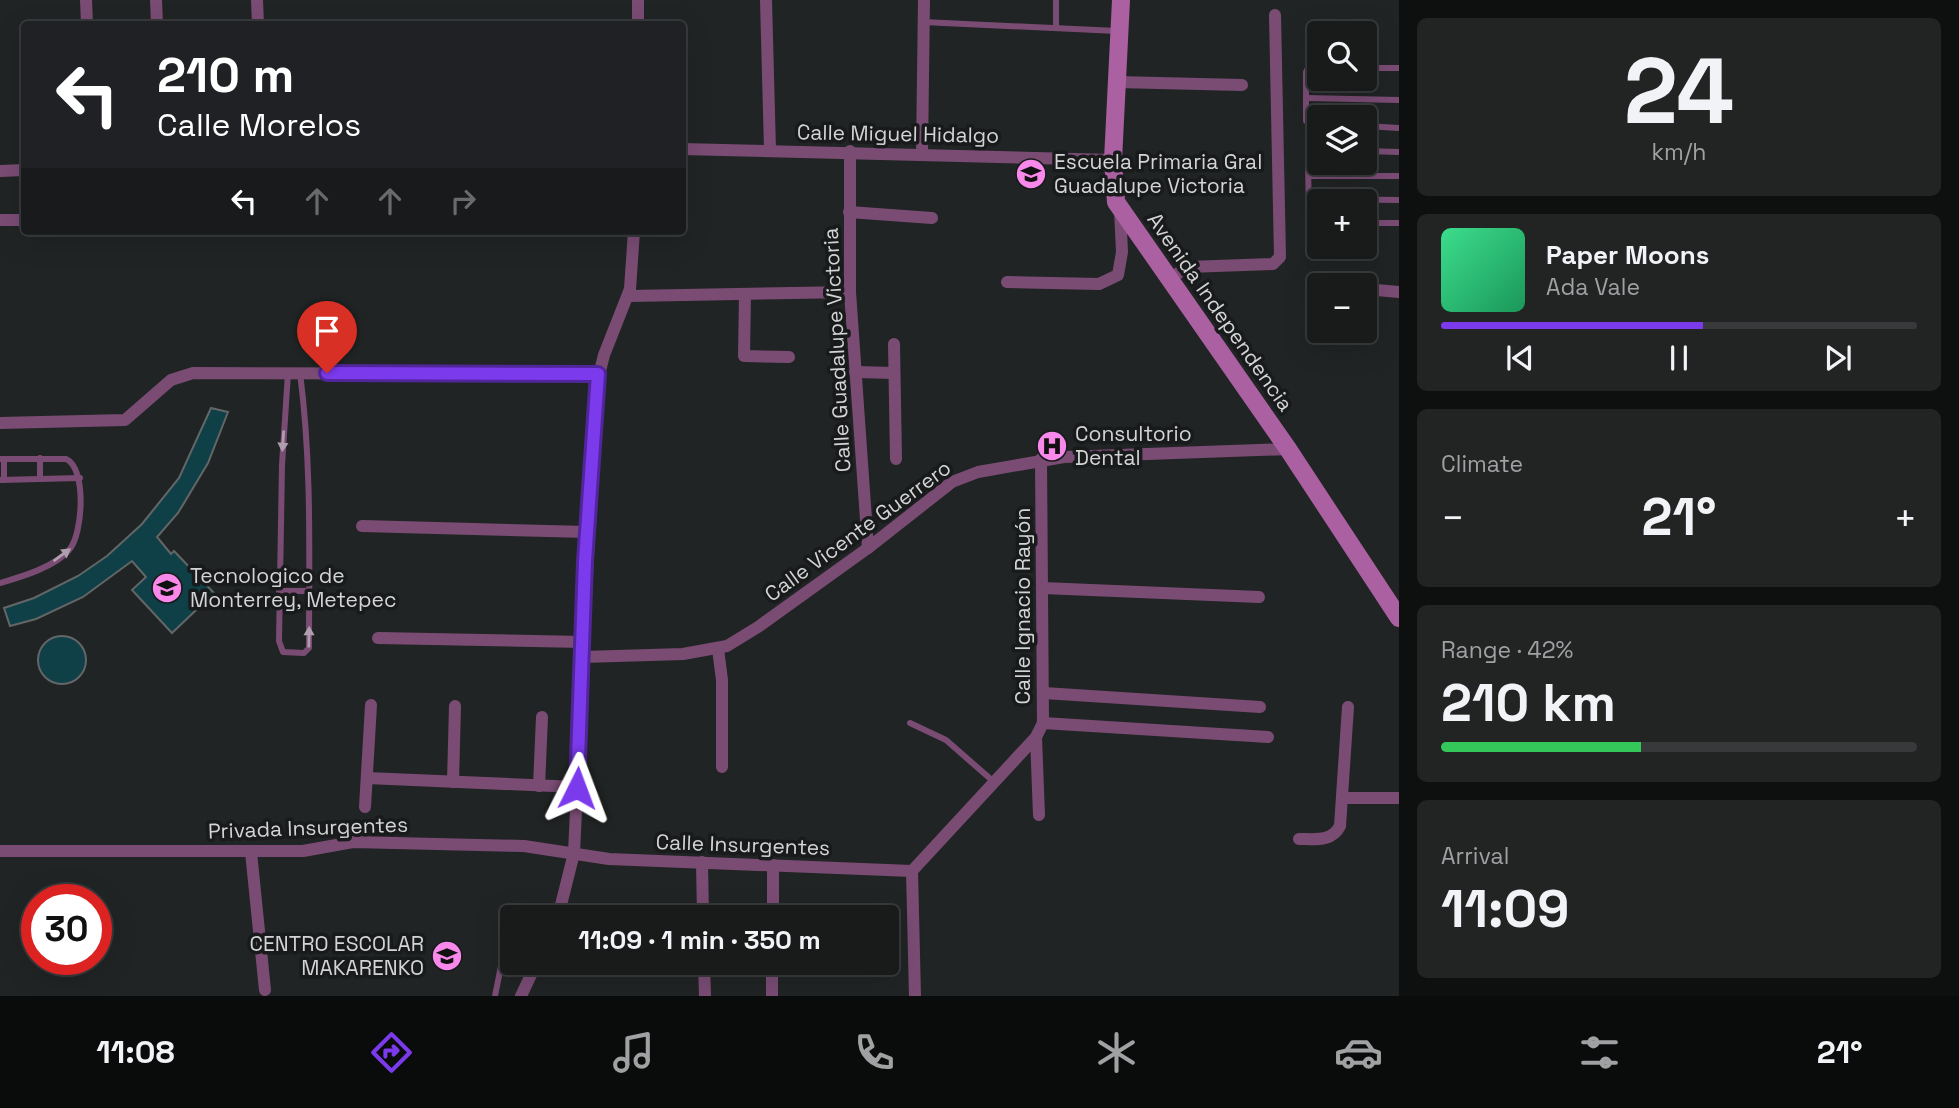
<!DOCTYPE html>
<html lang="en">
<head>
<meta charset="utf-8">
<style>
	:root { --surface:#191b1b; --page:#222424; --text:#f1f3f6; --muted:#9fa1a3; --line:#37393a; --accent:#7c3aed }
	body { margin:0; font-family:"Space Grotesk",sans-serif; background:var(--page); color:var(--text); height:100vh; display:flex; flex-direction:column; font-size:26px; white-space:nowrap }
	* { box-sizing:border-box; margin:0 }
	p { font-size:23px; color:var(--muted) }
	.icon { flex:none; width:38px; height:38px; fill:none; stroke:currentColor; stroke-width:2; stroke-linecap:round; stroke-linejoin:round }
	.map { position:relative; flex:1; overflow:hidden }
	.side { display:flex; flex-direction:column; gap:18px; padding:18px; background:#0e0f0f; width:560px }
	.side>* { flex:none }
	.guide { position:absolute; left:21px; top:21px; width:665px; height:214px; border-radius:7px; box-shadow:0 7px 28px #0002,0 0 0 2px var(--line); background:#202124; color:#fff; overflow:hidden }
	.controls { position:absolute; left:1307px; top:21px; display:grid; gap:14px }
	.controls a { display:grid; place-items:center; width:70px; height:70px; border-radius:7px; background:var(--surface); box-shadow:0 7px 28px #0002,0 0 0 2px var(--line); font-size:35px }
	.speed { position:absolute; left:21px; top:884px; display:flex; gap:14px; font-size:35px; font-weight:700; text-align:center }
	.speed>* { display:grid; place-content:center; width:91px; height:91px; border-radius:50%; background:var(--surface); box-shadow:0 7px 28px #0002,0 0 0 2px var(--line); line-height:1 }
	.speed .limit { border:10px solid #d22; background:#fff; color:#111 }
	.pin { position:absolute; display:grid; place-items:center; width:60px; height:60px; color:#fff; margin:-72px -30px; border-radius:50% 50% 50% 0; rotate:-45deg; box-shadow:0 0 7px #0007 }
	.pin .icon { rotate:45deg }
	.me { position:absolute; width:77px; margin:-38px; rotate:3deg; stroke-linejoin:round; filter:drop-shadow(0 0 5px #0008) }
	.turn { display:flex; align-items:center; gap:24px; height:147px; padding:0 21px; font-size:32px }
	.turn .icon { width:91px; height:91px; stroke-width:2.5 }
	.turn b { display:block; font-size:49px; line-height:60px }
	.lanes { display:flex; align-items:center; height:66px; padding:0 21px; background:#0003; justify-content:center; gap:35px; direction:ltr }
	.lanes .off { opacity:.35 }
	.big { font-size:52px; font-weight:700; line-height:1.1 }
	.side .tile { flex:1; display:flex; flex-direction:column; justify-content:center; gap:10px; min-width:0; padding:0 24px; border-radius:10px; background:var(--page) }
	.side .dial { align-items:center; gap:0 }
	.dial b { font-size:91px; line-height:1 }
	.song { display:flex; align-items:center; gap:21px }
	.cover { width:84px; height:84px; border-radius:10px; background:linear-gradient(135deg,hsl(150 70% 55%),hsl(150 70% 35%)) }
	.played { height:7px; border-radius:4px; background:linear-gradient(90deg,var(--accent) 55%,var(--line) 55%) }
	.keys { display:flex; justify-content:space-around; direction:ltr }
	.heat { display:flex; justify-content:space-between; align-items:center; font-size:38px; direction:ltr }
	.charge { height:10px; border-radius:5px; background:linear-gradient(90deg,#34c759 42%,var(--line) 0) }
	.trip { position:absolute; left:500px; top:905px; width:399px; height:70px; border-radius:7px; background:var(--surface); box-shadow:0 7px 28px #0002,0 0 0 2px var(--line); font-weight:700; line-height:70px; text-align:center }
	.menu { display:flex; height:112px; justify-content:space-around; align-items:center; background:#0a0b0b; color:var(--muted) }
	.menu .icon { width:49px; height:49px }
	.menu .selected { color:var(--accent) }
	.menu b { font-size:32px; color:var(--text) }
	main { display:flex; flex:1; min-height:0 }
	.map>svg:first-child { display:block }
</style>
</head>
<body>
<main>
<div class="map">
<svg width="1399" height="996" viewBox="0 0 1399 996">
	<rect width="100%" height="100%" fill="#212424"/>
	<!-- building -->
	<g fill="#0f3f47" stroke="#636667" stroke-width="2">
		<polygon points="211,408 228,412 208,463 178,513 157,537 171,554 174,551 214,593 172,633 132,590 146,577 132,561 83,597 36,619 10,626 4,608 34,598 78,576 107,556 142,524 179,478"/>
		<circle cx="62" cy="660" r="24"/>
	</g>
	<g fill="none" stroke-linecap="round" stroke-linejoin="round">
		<!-- lane -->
		<g stroke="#7a4c74" stroke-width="6">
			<polyline points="923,22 1117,31"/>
			<polyline points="1056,28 1056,0"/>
			<polyline points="1320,67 1308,68 1306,72 1306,121 1320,125"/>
			<polyline points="1365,68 1399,68"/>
			<polyline points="1306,98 1399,100"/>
			<polyline points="1365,126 1399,128"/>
			<polyline points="1320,150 1311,153 1308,160 1309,221 1320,222"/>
			<polyline points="1365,151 1399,152"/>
			<polyline points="1309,176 1399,176"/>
			<polyline points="1309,199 1399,200"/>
			<polyline points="1365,223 1399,223"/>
			<path d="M288 373 282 465 279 641 283 652 304 653 309 648C309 556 312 465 300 373"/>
			<polyline points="40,458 40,479"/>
			<path d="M0 459H66C87 468 83 535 69 550 55 567 21 577 0 583"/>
			<polyline points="0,480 80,478"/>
			<polyline points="4,480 4,459"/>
			<polyline points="279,591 309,591"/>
			<polyline points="910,723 946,740 994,782"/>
			<polyline points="495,996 503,956"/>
		</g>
		<!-- street -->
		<g stroke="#7a4c74" stroke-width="12">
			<polyline points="86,0 87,24"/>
			<polyline points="156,0 157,24"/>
			<polyline points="257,0 258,24"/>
			<polyline points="638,0 638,24"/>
			<polyline points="766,0 770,150"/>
			<polyline points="1117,82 1242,85"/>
			<polyline points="682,149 1113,160"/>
			<polyline points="850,151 850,292 868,548"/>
			<polyline points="922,153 924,0"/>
			<polyline points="0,171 24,170"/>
			<polyline points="849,212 932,218"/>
			<polyline points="0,220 24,220"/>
			<polyline points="1169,279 1188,267 1273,264 1280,257 1275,15"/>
			<polyline points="1007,282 1099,284 1118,275 1122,252 1120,210"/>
			<polyline points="1365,289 1399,292"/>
			<polyline points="745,294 744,356 789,357"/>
			<polyline points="629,296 850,292"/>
			<polyline points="894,344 896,459"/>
			<polyline points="855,372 894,373"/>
			<polyline points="0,423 125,420 171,380 193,373 598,374"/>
			<polyline points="362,526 587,532"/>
			<polyline points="1043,588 1259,597"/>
			<polyline points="378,638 584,642"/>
			<polyline points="718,649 722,680 722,767"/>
			<polyline points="583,657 683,654 727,646 758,627 868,548 952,482 978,472 1064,457 1288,449"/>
			<polyline points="1044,693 1260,707"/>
			<polyline points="1043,723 1268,737"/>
			<polyline points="1036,737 1039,815"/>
			<polyline points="367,778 577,787"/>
			<polyline points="453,782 455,706"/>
			<polyline points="539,786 542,717"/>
			<polyline points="1343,798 1399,798"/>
			<polyline points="365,807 371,705"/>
			<path d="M1299 839C1315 839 1332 842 1340 826L1348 707"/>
			<polyline points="0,851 303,851 353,842 524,846 609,859 912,871"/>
			<polyline points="251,852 265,990"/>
			<polyline points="702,862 703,917"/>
			<polyline points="912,871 1036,737 1043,723 1041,459"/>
			<polyline points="912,871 915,996"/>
			<polyline points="558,917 574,853 596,387 604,355 630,289 634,231"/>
			<polyline points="773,917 773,865"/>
			<polyline points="704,962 705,996"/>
			<polyline points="521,996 537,962"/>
			<polyline points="772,996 772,962"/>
		</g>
		<!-- secondary -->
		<polyline stroke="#ab60a2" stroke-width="18" points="1121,0 1113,160 1116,202 1288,449 1399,618"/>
	</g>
	<!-- one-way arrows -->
	<defs><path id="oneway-solid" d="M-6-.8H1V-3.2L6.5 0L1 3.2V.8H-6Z" transform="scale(1.75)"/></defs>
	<g fill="#af9eae">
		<use href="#oneway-solid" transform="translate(283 441) rotate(94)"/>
		<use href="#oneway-solid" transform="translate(62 555) rotate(-36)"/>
		<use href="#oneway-solid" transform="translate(309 637) rotate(-89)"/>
	</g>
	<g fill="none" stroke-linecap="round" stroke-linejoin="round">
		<!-- route casing -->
		<g stroke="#51269a" stroke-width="18">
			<polyline id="route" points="327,373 598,374 585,561 577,788"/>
		</g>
		<!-- route -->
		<use href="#route" stroke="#7c3aed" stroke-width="12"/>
	</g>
	<!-- icons -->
	<defs>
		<g id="school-disc" transform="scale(1.575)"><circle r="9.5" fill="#f888ea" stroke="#181a1b"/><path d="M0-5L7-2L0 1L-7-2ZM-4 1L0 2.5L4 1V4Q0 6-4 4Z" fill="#111"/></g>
		<g id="hospital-disc" transform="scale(1.575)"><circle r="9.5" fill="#f888ea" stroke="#181a1b"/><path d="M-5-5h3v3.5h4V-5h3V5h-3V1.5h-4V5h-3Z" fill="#111"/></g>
		<g id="university-disc" transform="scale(1.575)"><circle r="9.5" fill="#f888ea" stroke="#181a1b"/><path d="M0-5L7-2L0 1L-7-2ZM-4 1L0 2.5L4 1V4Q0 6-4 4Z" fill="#111"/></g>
	</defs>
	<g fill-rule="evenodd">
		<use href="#school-disc" x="1031" y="174"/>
		<use href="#hospital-disc" x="1052" y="446"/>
		<use href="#university-disc" x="167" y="588"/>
		<use href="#school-disc" x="447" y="956"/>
	</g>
	<g text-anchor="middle" stroke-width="7" stroke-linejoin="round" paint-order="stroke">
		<!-- street labels -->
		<g font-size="21" fill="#d3d5d5" stroke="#181a1b">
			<text transform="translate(898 134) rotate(1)" y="7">Calle Miguel Hidalgo</text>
			<text transform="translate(1220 312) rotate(55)" y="7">Avenida Independencia</text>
			<text transform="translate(837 350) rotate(-93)" y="7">Calle Guadalupe Victoria</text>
			<text transform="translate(858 531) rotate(-36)" y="7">Calle Vicente Guerrero</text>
			<text transform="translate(1023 606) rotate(-90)" y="7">Calle Ignacio Rayón</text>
			<text transform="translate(308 828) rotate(-2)" y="7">Privada Insurgentes</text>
			<text transform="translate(743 845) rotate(2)" y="7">Calle Insurgentes</text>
		</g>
		<!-- poi labels -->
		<g font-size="21" fill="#d3d5d5" stroke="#181a1b" text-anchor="start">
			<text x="1054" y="169">Escuela Primaria Gral<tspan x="1054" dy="24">Guadalupe Victoria</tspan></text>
			<text x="1075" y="441">Consultorio<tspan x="1075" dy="24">Dental</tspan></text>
			<text x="190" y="583">Tecnologico de<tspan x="190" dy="24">Monterrey, Metepec</tspan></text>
			<text x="424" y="951" text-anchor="end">CENTRO ESCOLAR<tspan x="424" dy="24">MAKARENKO</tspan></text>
		</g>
	</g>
</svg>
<div class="controls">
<a><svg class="icon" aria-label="search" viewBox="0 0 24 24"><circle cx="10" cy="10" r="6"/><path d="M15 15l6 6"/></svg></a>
<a><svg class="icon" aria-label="layers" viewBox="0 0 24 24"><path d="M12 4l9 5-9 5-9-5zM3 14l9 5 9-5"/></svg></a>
<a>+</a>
<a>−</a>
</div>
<div class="speed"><div class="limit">30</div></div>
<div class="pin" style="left:327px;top:373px;background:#d93025"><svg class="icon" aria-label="arrive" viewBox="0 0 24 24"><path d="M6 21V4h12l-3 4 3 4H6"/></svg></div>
<svg class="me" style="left:577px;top:788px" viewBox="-20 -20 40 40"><path d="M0-17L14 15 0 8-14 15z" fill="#7c3aed" stroke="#fff" stroke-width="4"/></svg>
<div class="trip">11:09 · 1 min · 350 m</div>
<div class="guide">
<div class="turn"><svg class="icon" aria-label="left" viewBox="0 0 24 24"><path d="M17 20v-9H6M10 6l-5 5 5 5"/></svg><div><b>210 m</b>Calle Morelos</div></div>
<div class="lanes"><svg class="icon" aria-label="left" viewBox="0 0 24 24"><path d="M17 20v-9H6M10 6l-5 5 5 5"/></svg><svg class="icon off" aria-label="ahead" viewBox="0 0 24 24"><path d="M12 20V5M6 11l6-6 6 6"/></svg><svg class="icon off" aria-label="ahead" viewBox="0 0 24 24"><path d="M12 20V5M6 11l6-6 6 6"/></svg><svg class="icon off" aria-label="right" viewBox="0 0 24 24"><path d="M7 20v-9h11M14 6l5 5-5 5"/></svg></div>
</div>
</div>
<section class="side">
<div class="tile dial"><b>24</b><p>km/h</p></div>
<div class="tile">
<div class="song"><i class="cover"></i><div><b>Paper Moons</b><p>Ada Vale</p></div></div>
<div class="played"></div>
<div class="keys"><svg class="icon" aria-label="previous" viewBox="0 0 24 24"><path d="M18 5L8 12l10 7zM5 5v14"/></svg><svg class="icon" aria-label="pause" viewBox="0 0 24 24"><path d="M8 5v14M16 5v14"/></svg><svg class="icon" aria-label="next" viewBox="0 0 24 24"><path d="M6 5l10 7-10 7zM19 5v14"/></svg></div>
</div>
<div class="tile"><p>Climate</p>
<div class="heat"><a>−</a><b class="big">21°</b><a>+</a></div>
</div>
<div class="tile"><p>Range · 42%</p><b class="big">210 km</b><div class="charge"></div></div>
<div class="tile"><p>Arrival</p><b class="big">11:09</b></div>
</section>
</main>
<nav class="menu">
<b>11:08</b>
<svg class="icon selected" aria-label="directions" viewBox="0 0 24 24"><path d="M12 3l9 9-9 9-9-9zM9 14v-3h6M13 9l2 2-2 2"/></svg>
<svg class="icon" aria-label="music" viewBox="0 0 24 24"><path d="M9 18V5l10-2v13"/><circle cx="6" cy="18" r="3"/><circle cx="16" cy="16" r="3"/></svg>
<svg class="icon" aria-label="phone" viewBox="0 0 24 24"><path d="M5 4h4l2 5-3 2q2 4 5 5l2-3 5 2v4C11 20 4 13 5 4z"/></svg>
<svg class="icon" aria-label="climate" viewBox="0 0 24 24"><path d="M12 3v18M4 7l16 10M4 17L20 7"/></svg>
<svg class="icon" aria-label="car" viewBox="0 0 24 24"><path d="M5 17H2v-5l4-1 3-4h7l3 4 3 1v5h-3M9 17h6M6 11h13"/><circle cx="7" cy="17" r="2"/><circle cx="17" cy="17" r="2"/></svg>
<svg class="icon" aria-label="filters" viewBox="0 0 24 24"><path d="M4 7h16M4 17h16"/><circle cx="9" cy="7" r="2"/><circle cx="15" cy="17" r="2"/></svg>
<b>21°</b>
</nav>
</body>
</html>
